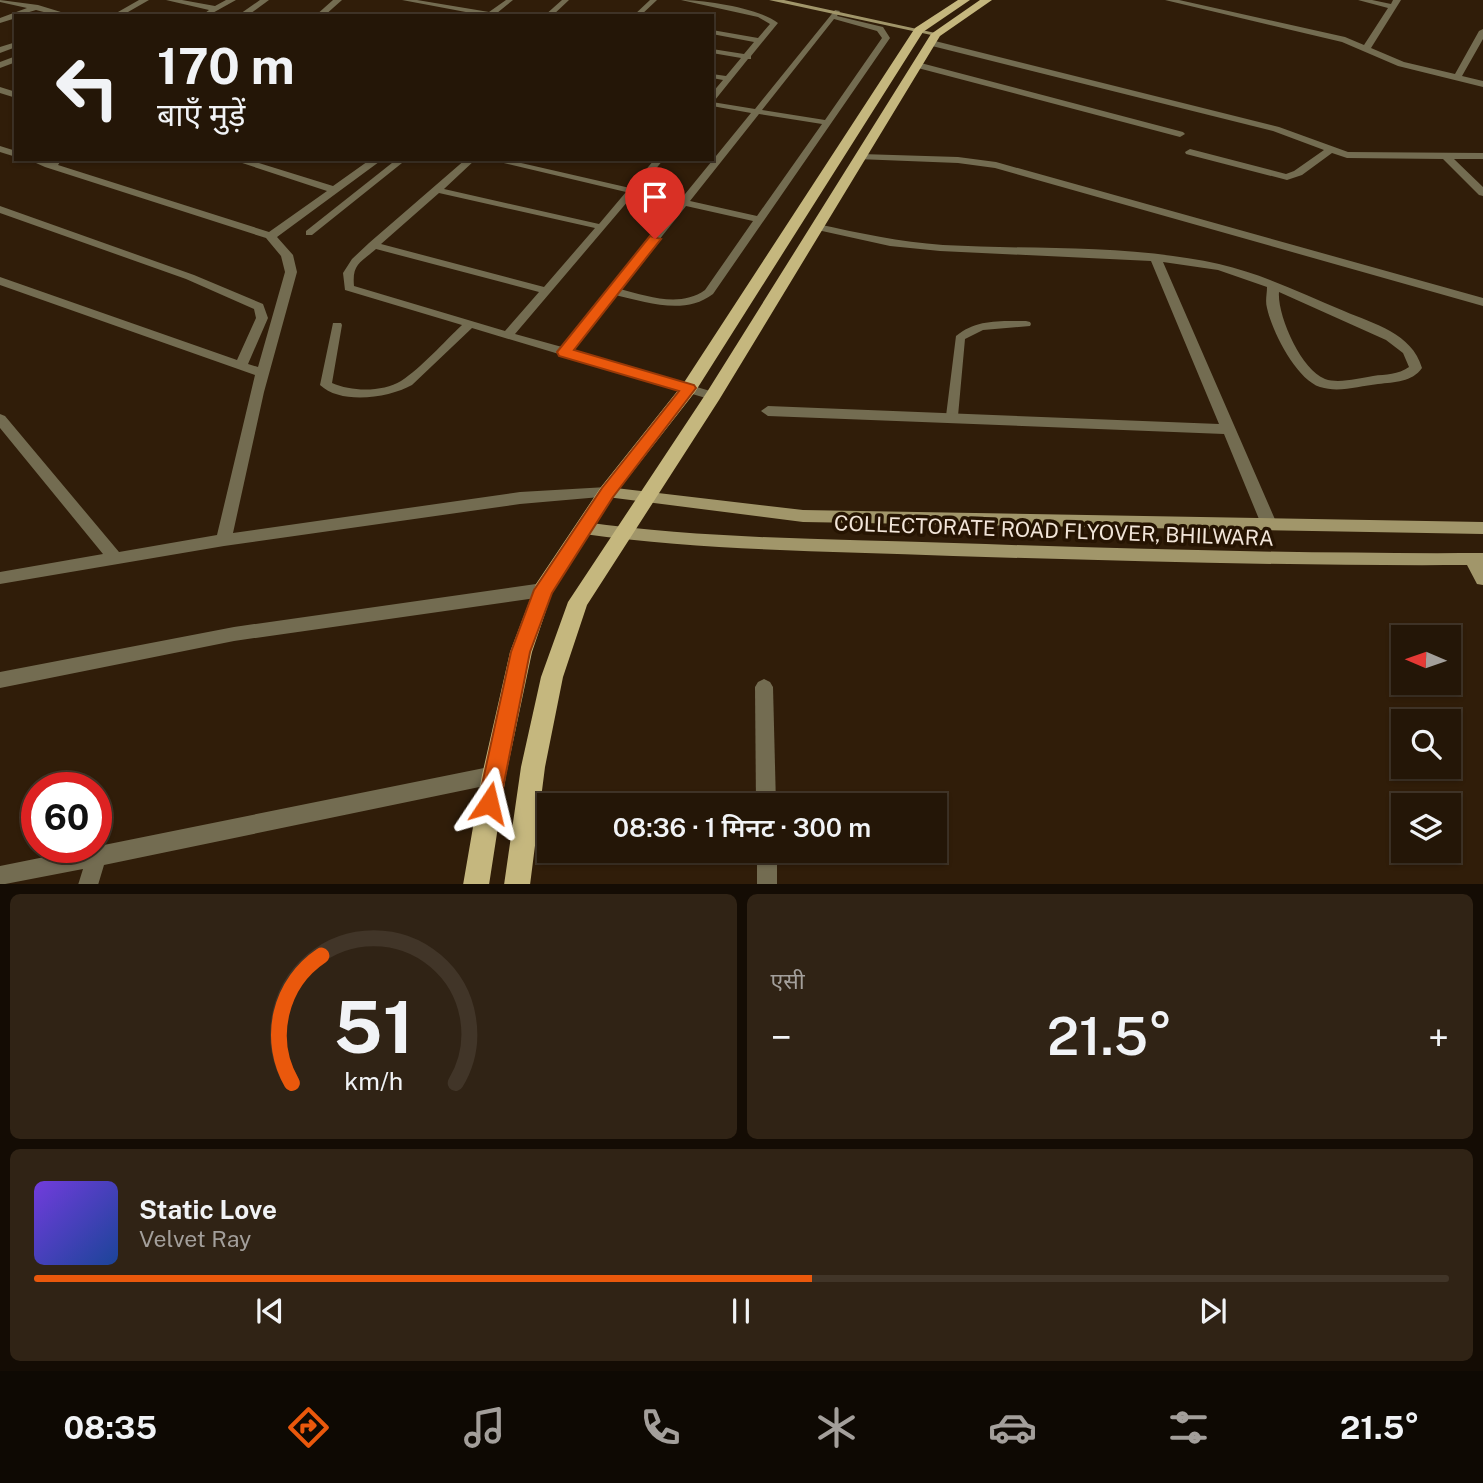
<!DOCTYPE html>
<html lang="hi">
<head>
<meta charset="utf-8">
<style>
	:root { --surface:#241607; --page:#302315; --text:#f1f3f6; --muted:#a39f9b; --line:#413528; --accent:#ea580c }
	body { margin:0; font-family:"Public Sans","Noto Sans Devanagari",sans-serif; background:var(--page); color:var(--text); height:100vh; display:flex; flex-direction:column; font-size:26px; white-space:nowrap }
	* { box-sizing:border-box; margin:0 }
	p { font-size:23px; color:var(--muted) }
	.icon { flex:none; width:38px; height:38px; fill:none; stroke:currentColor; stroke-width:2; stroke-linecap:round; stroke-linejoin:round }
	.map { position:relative; height:884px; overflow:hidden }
	.drawer { display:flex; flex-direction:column; gap:10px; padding:10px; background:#140c04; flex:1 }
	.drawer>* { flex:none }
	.guide { position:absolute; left:14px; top:14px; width:700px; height:147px; border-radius:0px; box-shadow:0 2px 5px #0004,0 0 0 2px var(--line); background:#241607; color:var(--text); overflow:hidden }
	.needle { width:46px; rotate:272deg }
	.tools { position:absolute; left:1391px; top:625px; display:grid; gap:14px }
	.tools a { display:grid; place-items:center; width:70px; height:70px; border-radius:0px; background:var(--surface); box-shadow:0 2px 5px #0004,0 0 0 2px var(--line); font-size:35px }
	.speed { position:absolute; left:21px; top:772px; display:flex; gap:14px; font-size:35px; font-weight:700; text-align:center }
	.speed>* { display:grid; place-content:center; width:91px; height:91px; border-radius:50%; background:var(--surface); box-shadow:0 2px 5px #0004,0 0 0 2px var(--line); line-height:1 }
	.speed .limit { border:10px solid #d22; background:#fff; color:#111 }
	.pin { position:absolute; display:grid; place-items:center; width:60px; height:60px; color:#fff; margin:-72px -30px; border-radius:50% 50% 50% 0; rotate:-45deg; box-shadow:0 0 7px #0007 }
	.pin .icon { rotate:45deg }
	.me { position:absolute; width:77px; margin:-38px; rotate:10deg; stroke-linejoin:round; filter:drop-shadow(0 0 5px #0008) }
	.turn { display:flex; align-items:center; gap:24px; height:147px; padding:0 28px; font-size:32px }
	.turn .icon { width:91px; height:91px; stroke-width:2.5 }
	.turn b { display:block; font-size:49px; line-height:60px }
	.big { font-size:52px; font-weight:600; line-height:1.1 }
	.drawer .widget { flex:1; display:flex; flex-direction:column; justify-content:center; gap:10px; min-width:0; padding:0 24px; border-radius:10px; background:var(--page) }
	.drawer .dial { align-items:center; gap:0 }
	.dial svg { height:182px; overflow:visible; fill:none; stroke:var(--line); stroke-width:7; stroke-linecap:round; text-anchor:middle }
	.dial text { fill:var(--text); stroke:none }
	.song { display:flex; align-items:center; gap:21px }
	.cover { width:84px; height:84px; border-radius:10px; background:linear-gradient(135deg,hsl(260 70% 55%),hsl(220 70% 35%)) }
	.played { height:7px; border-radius:4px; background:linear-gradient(90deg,var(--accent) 55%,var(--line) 55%) }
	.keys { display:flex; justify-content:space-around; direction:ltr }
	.heat { display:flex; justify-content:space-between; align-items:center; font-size:38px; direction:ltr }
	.drawer .tiles { flex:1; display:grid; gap:10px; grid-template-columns:1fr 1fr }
	.widget:last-child { grid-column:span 2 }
	.trip { position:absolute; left:537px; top:793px; width:410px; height:70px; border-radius:0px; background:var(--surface); box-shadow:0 2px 5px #0004,0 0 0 2px var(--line); font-weight:600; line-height:70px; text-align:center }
	.dock { display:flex; height:112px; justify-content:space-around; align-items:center; background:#0e0903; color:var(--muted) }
	.dock .icon { width:49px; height:49px }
	.dock .on { color:var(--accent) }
	.dock b { font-size:32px; color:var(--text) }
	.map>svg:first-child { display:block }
</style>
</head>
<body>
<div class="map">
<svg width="1483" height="885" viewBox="0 0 1483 885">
	<rect width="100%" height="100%" fill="#301d09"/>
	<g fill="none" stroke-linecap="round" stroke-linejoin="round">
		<!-- lane -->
		<g fill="#736c51" fill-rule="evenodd">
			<polygon points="402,0 417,0 489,12 506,0 513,0 497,13 504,16 487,16"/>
			<polygon points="562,0 569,0 552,16 544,16"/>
			<polygon points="650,0 657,0 640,16 633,16"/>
			<path d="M681 0C705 0 759 8 778 23L751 56V59H748L715 100H712V93L723 80 712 78V74L726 76 741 58 712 53V49L744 54 754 42 712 34V30L758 38 770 24 758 17Z"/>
			<path d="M835 10 840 11 837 16 883 27 890 38 713 294C684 316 647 302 615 295L571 350 717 393 719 396 717 399H709L472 328 412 385C389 398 341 405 320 385L333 323H341L342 325 332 383C352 392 383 392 401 381 421 368 444 342 462 325L345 290 343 273 352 259 369 243 466 159H476L444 189 599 224 626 192 487 159H504L630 188 655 159H664L638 190 681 199 751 113 712 106V102L755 109ZM834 19 877 31 882 38 825 120 762 110ZM759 114 822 124 757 216 690 201ZM439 193 595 228 544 287 381 244ZM634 194 677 204 562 347 515 334ZM686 206 753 221 705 290C680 308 647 296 620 289ZM376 249 539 292 505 331 354 286C352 264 360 263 376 249Z"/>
			<polygon points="397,159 407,159 312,235 306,235 306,231"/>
			<path d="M1026 321 1030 322 1031 324 1030 326 983 330 965 339 958 416 952 420 948 419 946 416 956 336C976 319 1001 321 1026 321Z"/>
		</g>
		<!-- street -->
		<g fill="#736c51" fill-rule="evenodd">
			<polygon points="0,0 38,5 74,16 59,16 36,10 16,16 16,18 0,23 0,18 27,8 0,2"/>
			<polygon points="139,0 149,0 121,16 111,16"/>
			<polygon points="166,0 182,0 215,6 226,0 236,0 209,15 205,13 209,10"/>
			<polygon points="260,0 269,0 247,16 237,16"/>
			<polygon points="333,0 342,0 324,16 315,16"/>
			<polygon points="1165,0 1179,0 1345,37 1364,45 1388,8 1358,0 1372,0 1391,4 1393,0 1401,0 1371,48 1404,62 1455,74 1479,31 1483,29 1483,39 1462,76 1483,81 1483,87 1398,66 1342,42"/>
			<polygon points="931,40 1279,127 1348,152 1483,153 1483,159 1454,159 1483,187 1483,196 1479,195 1443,159 1347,158 1332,153 1302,175 1287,180 1186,154 1185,152 1190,149 1286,174 1294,171 1324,150 1273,131 928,45 927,43"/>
			<polygon points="16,42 16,47 0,53 0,47"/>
			<polygon points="16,56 16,62 0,68 0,62"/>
			<polygon points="917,62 1183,132 1185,134 1180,137 914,67 913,65"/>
			<polygon points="0,87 16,92 16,98 0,93"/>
			<polygon points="0,146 16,151 16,157 0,152"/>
			<polygon points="861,154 958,157 996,162 1483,298 1483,306 995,168 958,163 857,159 857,155"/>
			<polygon points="27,159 59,160 60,162 58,165 269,232 327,191 230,159 246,159 333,186 371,159 383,159 277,237 293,255 297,272 264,392 233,533 520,492 607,487 612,488 614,492 612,496 520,504 224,546 0,584 0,572 103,554 0,428 0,414 5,416 119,552 217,535 255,375 0,285 0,277 237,360 256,318 254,309 186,279 0,213 0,206 194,275 263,304 268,318 248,364 258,367 285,272 281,256 266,238 45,167"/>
			<path d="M817 224C859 233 900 242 943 245 1035 250 1129 244 1219 264 1263 274 1303 294 1344 311 1374 324 1412 333 1422 368 1412 382 1395 382 1378 384 1359 386 1339 393 1320 387 1296 379 1272 331 1267 308 1265 301 1267 294 1267 287L1218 270 1163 262 1277 524 1274 528H1264L1261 524 1224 434 768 416 761 411 768 406 1219 424 1151 261 940 251 890 246 813 229 812 227ZM1279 292 1386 340 1403 353 1409 367C1398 375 1386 374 1373 376 1359 378 1339 384 1325 379 1301 370 1277 315 1279 292Z"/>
			<polygon points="543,583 549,585 551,590 549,595 543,597 234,641 0,688 0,672 234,627"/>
			<polygon points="764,679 770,682 773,687 776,805 756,805 755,687 758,682"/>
			<polygon points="494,766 501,769 503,775 501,781 494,784 104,865 98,885 78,885 83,869 0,885 0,866"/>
			<rect x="757" y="850" width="20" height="35"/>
		</g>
		<!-- secondary -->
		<g fill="#a1966a" fill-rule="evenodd">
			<polygon points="769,0 784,0 940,34 936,36"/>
			<polygon points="607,487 803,510 1483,522 1483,534 803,522 607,497 602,496 600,492 602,488"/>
			<path d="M584 522C707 539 830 539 954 543 1130 549 1307 554 1483 553V585L1477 584 1467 565C1295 566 1124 561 953 556 830 551 707 551 584 534L579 532 576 528 579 524Z"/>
		</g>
		<!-- primary -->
		<g fill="#c5b77e" fill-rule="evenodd">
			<polygon points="958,0 970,0 923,32 695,392 613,497 552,593 532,652 506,775 489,885 463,885 482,775 510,652 536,584 601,487 683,384 915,28"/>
			<polygon points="980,0 992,0 940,36 719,400 587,605 563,677 545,767 530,885 504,885 521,767 541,677 568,602 707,392 931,34"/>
		</g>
	</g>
	<!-- route -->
	<polygon fill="#ea580c" stroke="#983908" stroke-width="2" points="650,236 661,239 574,350 694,385 696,388 613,497 552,593 530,652 500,803 497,810 489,813 481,810 478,803 511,652 534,590 602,488 679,391 559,356 557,352"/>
	<g text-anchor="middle" stroke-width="7" stroke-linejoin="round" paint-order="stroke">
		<!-- street labels -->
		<g font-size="21" fill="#f2e5d9" stroke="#261402">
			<text transform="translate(1054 531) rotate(2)" y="7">COLLECTORATE ROAD FLYOVER, BHILWARA</text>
		</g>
	</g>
</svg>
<div class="tools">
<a><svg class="needle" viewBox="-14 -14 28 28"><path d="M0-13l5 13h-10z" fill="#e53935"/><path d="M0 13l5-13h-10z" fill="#a39f9b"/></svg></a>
<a><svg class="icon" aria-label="search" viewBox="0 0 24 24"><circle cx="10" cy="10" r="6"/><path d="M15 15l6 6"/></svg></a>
<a><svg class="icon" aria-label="layers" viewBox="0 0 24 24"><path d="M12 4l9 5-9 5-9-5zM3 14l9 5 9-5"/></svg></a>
</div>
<div class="speed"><div class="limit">60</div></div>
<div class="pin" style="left:655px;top:239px;background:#d93025"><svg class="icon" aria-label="arrive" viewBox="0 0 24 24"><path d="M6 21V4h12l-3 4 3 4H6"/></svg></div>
<svg class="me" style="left:489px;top:803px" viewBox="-20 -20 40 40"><path d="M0-17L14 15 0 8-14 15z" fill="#ea580c" stroke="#fff" stroke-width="4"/></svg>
<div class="trip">08:36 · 1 मिनट · 300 m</div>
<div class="guide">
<div class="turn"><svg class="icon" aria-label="left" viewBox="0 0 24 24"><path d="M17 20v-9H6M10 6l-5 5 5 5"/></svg><div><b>170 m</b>बाएँ मुड़ें</div></div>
</div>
</div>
<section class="drawer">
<div class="tiles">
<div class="widget dial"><svg viewBox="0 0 100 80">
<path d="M14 69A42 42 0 1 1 86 69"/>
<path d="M14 69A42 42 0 0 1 27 13" stroke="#ea580c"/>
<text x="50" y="56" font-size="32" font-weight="700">51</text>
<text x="50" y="72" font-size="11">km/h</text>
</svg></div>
<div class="widget"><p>एसी</p>
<div class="heat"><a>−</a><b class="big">21.5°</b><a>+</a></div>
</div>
<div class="widget">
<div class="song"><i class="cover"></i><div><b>Static Love</b><p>Velvet Ray</p></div></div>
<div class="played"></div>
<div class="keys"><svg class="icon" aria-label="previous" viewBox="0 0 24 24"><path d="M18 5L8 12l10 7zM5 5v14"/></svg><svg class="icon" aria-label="pause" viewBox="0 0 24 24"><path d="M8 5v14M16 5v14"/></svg><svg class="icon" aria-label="next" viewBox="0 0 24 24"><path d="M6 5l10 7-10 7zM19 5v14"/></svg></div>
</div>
</div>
</section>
<nav class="dock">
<b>08:35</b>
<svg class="icon on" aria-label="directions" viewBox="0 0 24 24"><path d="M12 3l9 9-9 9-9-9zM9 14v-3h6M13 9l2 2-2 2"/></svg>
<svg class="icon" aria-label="music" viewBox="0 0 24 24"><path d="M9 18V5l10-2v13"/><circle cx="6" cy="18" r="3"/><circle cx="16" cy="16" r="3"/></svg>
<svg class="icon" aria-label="phone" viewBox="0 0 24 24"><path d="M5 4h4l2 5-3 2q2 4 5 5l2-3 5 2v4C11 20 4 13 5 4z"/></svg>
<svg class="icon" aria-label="climate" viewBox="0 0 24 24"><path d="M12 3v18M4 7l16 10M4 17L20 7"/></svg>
<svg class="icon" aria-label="car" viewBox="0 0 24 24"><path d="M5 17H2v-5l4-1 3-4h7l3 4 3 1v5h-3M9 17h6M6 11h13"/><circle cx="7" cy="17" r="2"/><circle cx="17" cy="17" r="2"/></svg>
<svg class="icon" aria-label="filters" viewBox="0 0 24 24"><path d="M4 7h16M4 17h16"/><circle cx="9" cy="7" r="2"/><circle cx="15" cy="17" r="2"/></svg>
<b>21.5°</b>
</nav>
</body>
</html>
